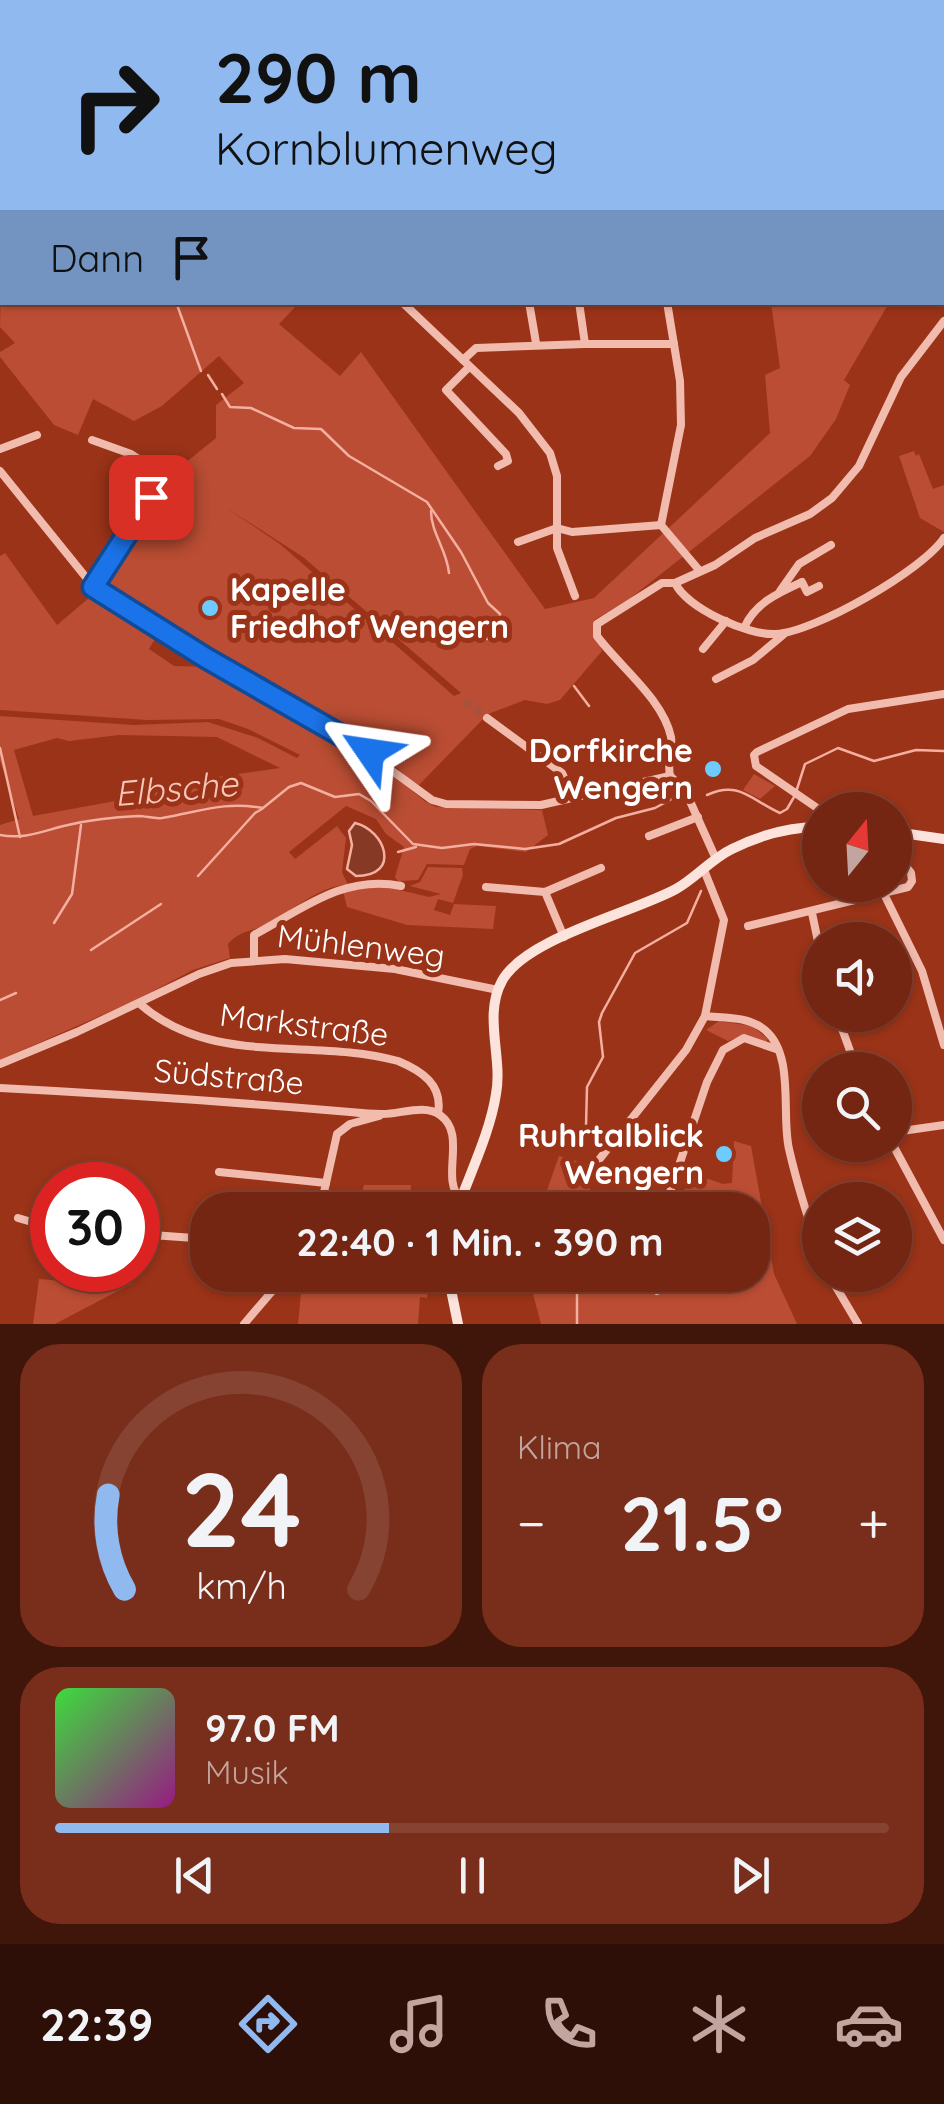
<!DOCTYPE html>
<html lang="de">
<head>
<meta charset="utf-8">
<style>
	:root { --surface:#742612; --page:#792e1b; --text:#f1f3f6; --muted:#c2a59f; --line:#864332; --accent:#90b9f0 }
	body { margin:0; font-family:Quicksand,sans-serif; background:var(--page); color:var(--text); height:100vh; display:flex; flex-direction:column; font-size:38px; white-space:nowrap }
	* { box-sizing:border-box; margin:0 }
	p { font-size:32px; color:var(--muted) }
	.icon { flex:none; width:55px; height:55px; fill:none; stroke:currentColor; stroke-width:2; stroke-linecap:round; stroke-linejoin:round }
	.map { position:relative; height:1324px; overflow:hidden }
	.details { display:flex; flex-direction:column; gap:20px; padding:20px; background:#40150a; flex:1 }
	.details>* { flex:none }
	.top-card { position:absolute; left:0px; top:0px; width:945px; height:305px; box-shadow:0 2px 8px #0004,0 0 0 2px var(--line); background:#90b9f0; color:#111; overflow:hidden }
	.needle { width:65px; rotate:18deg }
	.fabs { position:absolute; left:802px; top:792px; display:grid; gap:20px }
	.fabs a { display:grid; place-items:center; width:110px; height:110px; border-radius:50%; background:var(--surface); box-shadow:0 2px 8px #0004,0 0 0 2px var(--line); font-size:50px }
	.speed { position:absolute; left:30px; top:1162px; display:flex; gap:20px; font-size:50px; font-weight:700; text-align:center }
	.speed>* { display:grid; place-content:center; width:130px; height:130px; border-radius:50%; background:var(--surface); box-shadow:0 2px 8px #0004,0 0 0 2px var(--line); line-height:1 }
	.speed .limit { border:15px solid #d22; background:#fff; color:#111 }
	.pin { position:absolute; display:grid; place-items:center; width:85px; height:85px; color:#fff; margin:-42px; border-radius:20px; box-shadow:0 5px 15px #0006 }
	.me { position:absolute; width:110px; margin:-55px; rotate:302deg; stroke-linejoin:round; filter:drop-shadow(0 0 8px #0008) }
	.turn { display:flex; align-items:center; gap:35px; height:210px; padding:0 50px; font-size:45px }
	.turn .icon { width:130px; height:130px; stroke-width:2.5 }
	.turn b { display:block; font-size:70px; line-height:85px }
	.then { display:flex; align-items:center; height:95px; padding:0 50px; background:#0003; gap:20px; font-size:38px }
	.big { font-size:75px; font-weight:800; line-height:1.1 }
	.details .card { flex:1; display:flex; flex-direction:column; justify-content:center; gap:15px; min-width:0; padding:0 35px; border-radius:40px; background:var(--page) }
	.details .dial { align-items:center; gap:0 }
	.dial svg { height:260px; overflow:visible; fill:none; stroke:var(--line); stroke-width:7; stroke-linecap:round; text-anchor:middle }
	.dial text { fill:var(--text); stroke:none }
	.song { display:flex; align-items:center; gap:30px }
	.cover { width:120px; height:120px; border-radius:15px; background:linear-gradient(135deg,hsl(120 70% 55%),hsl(310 70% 35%)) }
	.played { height:10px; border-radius:5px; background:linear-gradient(90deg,var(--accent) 40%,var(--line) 40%) }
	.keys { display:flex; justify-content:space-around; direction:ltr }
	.heat { display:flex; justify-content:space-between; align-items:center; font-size:55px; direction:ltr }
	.details .tiles { flex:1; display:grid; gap:20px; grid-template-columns:1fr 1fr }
	.card:last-child { grid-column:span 2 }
	.trip { position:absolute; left:190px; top:1192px; width:580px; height:100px; border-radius:40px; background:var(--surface); box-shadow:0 2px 8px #0004,0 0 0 2px var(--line); font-weight:800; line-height:100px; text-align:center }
	.tab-bar { display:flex; height:160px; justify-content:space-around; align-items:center; background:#2e0f07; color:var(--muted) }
	.tab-bar .icon { width:70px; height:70px }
	.tab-bar .active { color:var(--accent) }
	.tab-bar b { font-size:45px; color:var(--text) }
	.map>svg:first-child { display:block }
</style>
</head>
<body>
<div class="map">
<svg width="944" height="1324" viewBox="0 0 944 1324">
	<rect width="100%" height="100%" fill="#9a3318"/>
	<!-- green -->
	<g fill="#ba4d33" fill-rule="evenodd">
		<polygon points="0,0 64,2 2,2 0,96"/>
		<polygon points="624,0 944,0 943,189 942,2 623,2"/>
		<path d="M2 250V302L299 303 279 324 340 376 361 352 545 609 594 598 770 433 765 375 780 368 771 303H889L844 380 850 385 836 419 810 456 627 601 594 620 602 651 560 700 547 704 525 700 488 714 417 787 352 726 346 723 340 727 219 662 101 587 168 477 216 438V405L244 383 219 356 162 406 134 421 93 399 78 435 54 425 0 357V352L15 343 0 327ZM225 507 303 557 461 693 454 696 280 544Z"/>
		<polygon points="914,451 916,456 919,454 933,489 944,485 944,532 920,518 899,456"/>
		<path d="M5 553 57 625 96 592 158 634 149 649 174 666 213 667 327 733 356 746 426 802 436 807 542 810 548 835 526 852 477 846 470 849 464 865 427 864 418 880 401 881 400 884 395 877 404 847 386 834 376 819 346 806 289 852 295 859 337 826 346 838 342 872 348 885C321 885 294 909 270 923 255 931 240 930 228 944L230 958 193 970 136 1000 0 1060V825L19 819 0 761V716L134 725 208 722 258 738 297 758 300 755 248 729 219 719 147 720 0 710V556ZM119 735 217 737 280 768 209 778 137 797 33 816 14 750 57 738 69 741Z"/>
		<polygon points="754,774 775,786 760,799 743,790"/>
		<polygon points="428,867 462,868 463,875 453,903 438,899 434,910 450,915 454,904 496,906 493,929 407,925 347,907 343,891 383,886 429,897 441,894 410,886 420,882"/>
		<polygon points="719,1021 752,1026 768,1039 766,1042 745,1035 728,1041 706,1030"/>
		<polygon points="734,1141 751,1146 774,1274 797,1324 541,1324 528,1275 752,1275 752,1210 671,1210 691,1180 700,1176 723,1184 732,1183"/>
		<polygon points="559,1156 590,1165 590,1200 619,1210 540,1210"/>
		<polygon points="364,1185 411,1185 410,1210 357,1210"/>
		<polygon points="308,1275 430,1275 427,1298 420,1297 418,1324 298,1324 301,1293"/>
		<polygon points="39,1279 100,1284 133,1283 55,1324 33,1324"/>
	</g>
	<!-- water -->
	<path fill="#863924" stroke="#f4afa0" stroke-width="2.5" d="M355 823C385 830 402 876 356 876L347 869 352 845 349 831Z"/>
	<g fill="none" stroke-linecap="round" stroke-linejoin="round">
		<!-- stream -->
		<g stroke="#f4afa0" stroke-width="2.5">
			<polyline points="86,0 87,2"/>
			<polyline points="176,302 201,371"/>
			<polyline points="208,375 217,389"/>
			<polyline points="222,394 230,407 251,408 294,428 321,429 349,456 427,502 461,552 488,603 500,614 501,628 487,639"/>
			<path d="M431 511C431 533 447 550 449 573"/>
			<polyline points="574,686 589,706"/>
			<polyline points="0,748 20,837"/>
			<polyline points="797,789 805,764 838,748 874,761 916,750 944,751"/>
			<path d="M707 795C739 780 751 800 780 813L787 809 794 797"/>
			<path d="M0 835C25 840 45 830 68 825 89 820 117 817 138 816 146 816 154 819 162 818 200 812 222 801 263 808L289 787 301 783 335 797 359 794 371 801 413 844 442 848 474 844 525 849 559 844 616 818 655 808 679 795"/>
			<polyline points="398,852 416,847"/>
			<polyline points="198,876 255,813 262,809"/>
			<polyline points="54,923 72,894 81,825"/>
			<polyline points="91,950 161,904"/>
			<polyline points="0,1000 16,993"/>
			<polyline points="586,1127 587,1087 603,1057 599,1022 602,1013 635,953 687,923 701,891"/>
			<polyline points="577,1324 577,1275"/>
		</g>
		<!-- minor-tunnel -->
		<polyline stroke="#a9523b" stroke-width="8" stroke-dasharray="8 4" stroke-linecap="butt" points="465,701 487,718"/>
		<!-- minor -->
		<g stroke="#f1bbae" stroke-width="8">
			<polyline points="201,0 202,2"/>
			<polyline points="402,302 519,413 550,453 557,476 557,548 575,596"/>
			<polyline points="529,302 536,343"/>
			<polyline points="579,302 585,344 674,344"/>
			<polyline points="463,360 476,348 585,344"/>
			<polyline points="469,367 446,390 506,454 508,461 498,466"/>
			<polyline points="92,440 131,454 165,476 93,587"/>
			<polyline points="0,449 37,435"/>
			<polyline points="0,471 97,591 206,658 342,734 432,800 446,804 541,805 670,776"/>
			<polyline points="661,525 681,425 680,381 667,302"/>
			<polyline points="557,528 572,532 661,525 699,570"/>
			<polyline points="518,542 557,528"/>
			<path d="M675 583C687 608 748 636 776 634 815 632 923 570 944 538"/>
			<polyline points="780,591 799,564 831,545"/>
			<path d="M744 628C755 603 778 593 802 582L807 592 819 586"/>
			<polyline points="703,649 726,621"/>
			<polyline points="716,679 753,660 783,635"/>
			<polyline points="487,718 562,773 574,798"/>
			<path d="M670 776C667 762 673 750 671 737 663 699 620 667 597 636V624L662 583H675L715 565 755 538 810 514 832 498 859 466 901 377 944 321"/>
			<polyline points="670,776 685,790 716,859"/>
			<polyline points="820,810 756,766 754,755 757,752 848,709 944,694"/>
			<polyline points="649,836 698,817"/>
			<polyline points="486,887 545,892 601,868"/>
			<polyline points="545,892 564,937"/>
			<polyline points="884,894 922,971 944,1045"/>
			<polyline points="812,913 820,951"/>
			<polyline points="748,926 908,887 912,881 911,873 895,852"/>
			<path d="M254 960V935C301 910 344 874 401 886"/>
			<path d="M140 1004C213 1068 312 1037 398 1061 422 1071 443 1085 438 1113"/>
			<polyline points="837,1015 857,1070"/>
			<path d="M705 1016C725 1018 748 1016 765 1030 795 1055 781 1115 789 1149 797 1184 808 1219 820 1253"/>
			<polyline points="0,1064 77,1032 199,974 231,963 285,959 395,969 498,990"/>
			<path d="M0 1088C117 1094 233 1102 350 1112 360 1113 370 1114 381 1114 399 1115 424 1103 440 1115 468 1135 439 1178 461 1200"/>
			<polyline points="895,1132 944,1125"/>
			<polyline points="893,1145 944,1240"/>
			<polyline points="598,1161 686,1050 705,1016 724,920 704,870"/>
			<polyline points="219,1172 326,1183"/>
			<polyline points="320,1210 337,1134 350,1124 379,1116"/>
			<polyline points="664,1210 707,1082 723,1050 744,1038 776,1049"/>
			<polyline points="18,1218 52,1228"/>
			<polyline points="138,1234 208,1239"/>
			<polyline points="649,1275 657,1291"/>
			<polyline points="829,1275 858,1324"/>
			<polyline points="244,1324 286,1275"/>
		</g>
		<!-- secondary -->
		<g stroke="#fce3dc" stroke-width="10">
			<polyline points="895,832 944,839"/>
			<path d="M457 1210C470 1173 490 1133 496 1094 503 1058 483 1015 502 981 525 938 632 913 676 889 696 878 711 859 732 849 758 836 790 827 820 827"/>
			<polyline points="448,1275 458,1324"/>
		</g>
	</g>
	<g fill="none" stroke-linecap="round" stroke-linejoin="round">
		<!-- route casing -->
		<g stroke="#114b97" stroke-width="25">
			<polyline id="route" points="151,497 93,587 206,658 370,752"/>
		</g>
		<!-- route -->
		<use href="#route" stroke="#1a73e8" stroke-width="18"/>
	</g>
	<!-- markers -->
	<g fill="#6ecbff" stroke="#9a3318" stroke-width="4">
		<circle cx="210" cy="608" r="10"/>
		<circle cx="713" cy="769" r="10"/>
		<circle cx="724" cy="1154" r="10"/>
	</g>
	<g text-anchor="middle" stroke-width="10" stroke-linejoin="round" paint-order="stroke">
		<!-- poi labels -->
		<g font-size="32" font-weight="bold" fill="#fff" stroke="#9a3318" text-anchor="end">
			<text x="230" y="601" text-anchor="start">Kapelle<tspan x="230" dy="37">Friedhof Wengern</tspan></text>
			<text x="693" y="762">Dorfkirche<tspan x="693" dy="37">Wengern</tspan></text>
			<text x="704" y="1147">Ruhrtalblick<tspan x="704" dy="37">Wengern</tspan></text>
		</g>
		<!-- street labels -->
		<g font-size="32" fill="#fff" stroke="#9a3318">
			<text transform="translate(361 946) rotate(7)" y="11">Mühlenweg</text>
			<text transform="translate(304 1025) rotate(7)" y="11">Markstraße</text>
			<text transform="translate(229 1077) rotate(5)" y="11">Südstraße</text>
		</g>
		<!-- water labels -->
		<g font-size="35" font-style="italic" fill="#f8c6ba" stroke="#9a3318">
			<text transform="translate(176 789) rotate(-5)" y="12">Elbsche</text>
		</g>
	</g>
</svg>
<div class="fabs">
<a><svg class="needle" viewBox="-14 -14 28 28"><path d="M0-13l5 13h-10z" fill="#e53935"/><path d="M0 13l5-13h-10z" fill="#c2a59f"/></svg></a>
<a><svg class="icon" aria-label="sound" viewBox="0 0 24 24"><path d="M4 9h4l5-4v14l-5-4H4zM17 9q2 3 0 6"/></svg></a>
<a><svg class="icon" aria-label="search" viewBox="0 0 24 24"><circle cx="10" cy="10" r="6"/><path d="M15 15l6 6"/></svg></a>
<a><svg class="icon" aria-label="layers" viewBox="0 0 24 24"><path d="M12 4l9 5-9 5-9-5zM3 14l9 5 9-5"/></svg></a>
</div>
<div class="speed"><div class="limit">30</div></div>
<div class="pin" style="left:151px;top:497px;background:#d93025"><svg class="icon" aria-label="arrive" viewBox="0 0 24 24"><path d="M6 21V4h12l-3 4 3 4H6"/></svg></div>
<svg class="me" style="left:370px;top:752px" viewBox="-20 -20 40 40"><path d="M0-17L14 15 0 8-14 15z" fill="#1a73e8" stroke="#fff" stroke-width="4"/></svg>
<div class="trip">22:40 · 1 Min. · 390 m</div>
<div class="top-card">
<div class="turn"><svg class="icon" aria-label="right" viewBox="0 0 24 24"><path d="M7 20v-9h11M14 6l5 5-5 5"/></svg><div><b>290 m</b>Kornblumenweg</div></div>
<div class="then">Dann<svg class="icon" aria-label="arrive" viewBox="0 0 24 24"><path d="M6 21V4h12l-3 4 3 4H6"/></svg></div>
</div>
</div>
<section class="details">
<div class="tiles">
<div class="card dial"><svg viewBox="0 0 100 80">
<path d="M14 69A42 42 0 1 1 86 69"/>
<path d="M14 69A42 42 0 0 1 9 40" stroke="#90b9f0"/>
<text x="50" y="56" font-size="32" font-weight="700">24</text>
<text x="50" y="72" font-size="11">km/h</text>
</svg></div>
<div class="card"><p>Klima</p>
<div class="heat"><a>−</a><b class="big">21.5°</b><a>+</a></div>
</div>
<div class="card">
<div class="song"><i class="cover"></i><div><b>97.0 FM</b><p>Musik</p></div></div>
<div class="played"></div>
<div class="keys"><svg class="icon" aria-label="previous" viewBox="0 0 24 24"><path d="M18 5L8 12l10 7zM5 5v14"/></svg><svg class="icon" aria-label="pause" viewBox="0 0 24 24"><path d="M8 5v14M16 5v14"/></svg><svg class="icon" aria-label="next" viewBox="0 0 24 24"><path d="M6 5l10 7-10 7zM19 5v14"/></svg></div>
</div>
</div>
</section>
<nav class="tab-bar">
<b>22:39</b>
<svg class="icon active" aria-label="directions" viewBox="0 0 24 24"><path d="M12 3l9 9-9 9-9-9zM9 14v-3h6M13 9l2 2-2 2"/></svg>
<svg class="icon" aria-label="music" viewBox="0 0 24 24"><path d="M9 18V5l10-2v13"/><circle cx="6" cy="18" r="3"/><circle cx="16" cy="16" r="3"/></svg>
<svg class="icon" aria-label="phone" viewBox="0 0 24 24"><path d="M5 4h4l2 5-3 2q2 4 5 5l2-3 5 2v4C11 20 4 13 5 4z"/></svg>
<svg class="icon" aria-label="climate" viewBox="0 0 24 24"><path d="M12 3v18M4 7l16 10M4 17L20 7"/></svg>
<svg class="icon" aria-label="car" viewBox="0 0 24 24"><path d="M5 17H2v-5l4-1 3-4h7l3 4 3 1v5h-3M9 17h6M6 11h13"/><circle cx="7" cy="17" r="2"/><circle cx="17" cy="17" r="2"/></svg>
</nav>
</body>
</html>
